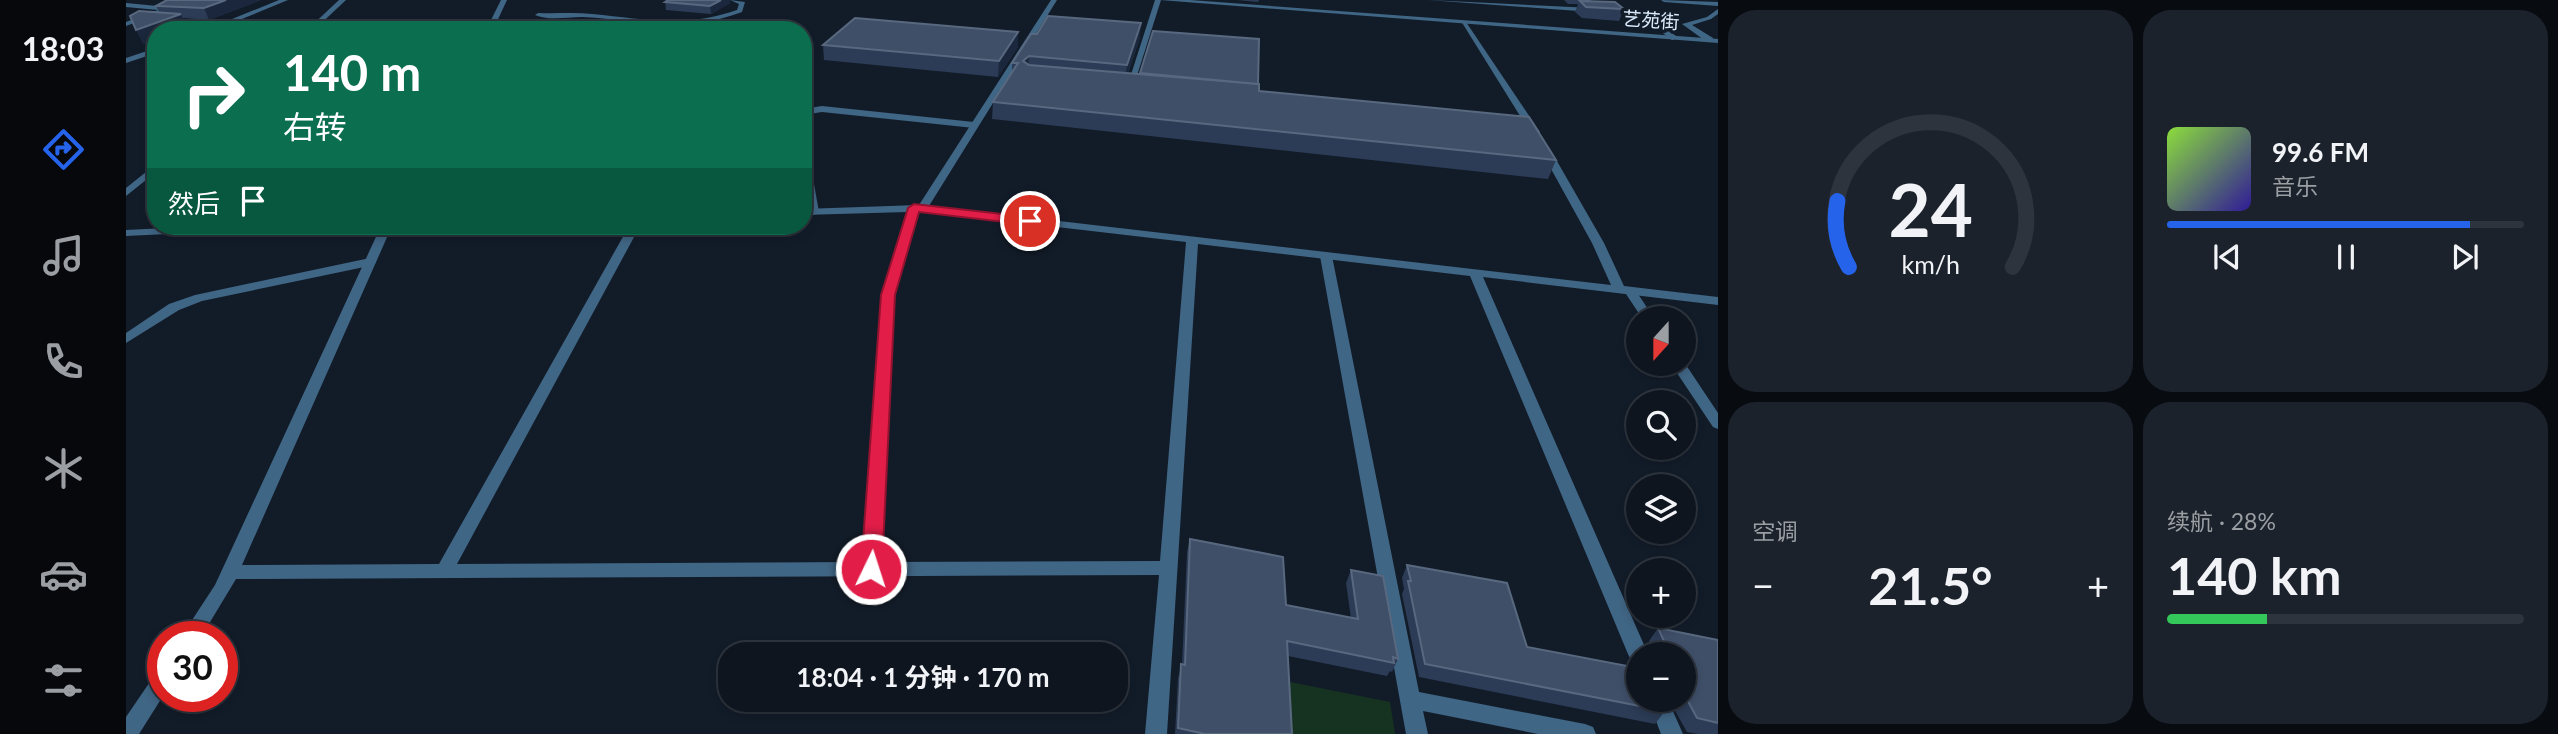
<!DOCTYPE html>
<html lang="zh">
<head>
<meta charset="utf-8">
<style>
	:root { --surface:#0e151f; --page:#1c222c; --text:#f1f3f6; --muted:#9b9fa4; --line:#2e343d; --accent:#2563eb }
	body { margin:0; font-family:Lato,"Noto Sans SC",sans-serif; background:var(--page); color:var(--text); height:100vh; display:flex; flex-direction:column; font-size:26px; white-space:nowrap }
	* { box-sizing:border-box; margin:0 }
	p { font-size:23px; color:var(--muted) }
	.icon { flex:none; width:38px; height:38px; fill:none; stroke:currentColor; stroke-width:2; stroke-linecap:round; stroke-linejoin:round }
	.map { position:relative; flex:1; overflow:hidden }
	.details { display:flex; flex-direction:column; gap:10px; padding:10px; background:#080c11; width:840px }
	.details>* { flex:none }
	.top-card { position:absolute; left:21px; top:21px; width:665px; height:214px; border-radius:28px; box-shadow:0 4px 10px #0003,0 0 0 2px var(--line); background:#0b6e4f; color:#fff; overflow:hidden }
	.needle { width:46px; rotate:201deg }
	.fabs { position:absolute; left:1500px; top:306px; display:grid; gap:14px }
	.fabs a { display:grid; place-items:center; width:70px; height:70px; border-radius:50%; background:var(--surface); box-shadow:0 4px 10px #0003,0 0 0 2px var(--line); font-size:35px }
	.speed { position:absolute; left:21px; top:621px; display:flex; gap:14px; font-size:35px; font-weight:700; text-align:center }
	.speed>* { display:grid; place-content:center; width:91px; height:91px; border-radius:50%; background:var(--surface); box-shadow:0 4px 10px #0003,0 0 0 2px var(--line); line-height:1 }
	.speed .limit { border:10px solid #d22; background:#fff; color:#111 }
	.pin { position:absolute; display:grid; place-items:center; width:60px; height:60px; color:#fff; margin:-30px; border:4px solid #fff; border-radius:50%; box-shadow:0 2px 7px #0007 }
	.me { position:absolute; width:77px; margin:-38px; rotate:4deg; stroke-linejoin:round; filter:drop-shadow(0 0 5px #0008) }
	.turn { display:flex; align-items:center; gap:24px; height:147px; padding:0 21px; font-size:32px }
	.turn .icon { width:91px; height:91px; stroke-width:2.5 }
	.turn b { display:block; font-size:49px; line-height:60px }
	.then { display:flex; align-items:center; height:66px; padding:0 21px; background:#0003; gap:14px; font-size:26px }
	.big { font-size:52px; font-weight:700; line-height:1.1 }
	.details .card { flex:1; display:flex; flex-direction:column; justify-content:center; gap:10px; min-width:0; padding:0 24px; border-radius:28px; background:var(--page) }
	.details .dial { align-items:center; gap:0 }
	.dial svg { height:182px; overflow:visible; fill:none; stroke:var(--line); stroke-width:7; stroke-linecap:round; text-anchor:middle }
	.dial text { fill:var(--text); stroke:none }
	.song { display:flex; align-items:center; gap:21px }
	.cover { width:84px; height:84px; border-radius:10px; background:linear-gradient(135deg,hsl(90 70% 55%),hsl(250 70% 35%)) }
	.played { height:7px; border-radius:4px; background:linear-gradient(90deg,var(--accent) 85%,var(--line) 85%) }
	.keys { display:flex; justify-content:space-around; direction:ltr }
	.heat { display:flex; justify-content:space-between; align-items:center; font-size:38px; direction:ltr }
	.charge { height:10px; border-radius:5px; background:linear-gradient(90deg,#34c759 28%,var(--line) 0) }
	.details .tiles { flex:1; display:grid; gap:10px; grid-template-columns:repeat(2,1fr) }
	.trip { position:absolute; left:592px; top:642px; width:410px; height:70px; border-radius:28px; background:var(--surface); box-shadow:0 4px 10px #0003,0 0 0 2px var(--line); font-weight:700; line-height:70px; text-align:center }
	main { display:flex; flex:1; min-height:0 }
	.tabs { display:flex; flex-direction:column; width:126px; justify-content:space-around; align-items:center; background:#06080c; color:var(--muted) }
	.tabs .icon { width:49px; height:49px }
	.tabs .selected { color:var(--accent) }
	.tabs b { font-size:32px; color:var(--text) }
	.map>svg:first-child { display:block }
</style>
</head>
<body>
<main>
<nav class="tabs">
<b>18:03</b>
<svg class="icon selected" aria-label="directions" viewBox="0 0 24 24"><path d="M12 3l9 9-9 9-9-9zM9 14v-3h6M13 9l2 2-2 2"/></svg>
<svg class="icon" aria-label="music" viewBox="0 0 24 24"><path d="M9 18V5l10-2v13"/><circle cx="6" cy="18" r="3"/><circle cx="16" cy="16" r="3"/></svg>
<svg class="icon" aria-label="phone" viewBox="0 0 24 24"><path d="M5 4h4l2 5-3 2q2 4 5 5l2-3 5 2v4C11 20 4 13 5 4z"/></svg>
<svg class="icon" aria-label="climate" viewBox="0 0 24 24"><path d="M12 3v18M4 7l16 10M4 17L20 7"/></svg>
<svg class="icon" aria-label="car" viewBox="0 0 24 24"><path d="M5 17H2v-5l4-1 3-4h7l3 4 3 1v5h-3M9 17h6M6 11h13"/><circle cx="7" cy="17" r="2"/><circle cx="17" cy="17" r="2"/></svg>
<svg class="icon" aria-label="filters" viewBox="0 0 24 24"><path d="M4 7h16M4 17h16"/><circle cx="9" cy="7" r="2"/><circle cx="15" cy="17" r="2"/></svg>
</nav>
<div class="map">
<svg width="1592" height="734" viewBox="0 0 1592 734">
	<rect width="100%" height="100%" fill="#121c29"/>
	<!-- green -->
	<polygon fill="#153320" points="1159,681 1264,702 1269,734 1162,734"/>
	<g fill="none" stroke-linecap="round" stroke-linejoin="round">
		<!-- service -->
		<g fill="#406685" fill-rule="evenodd">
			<polygon points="213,0 220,0 188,30 181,30"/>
			<path d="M604 0 619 2 616 12C553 35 519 20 456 17 441 17 422 21 409 15L412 13C430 14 448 12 466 14 518 19 560 28 611 10L613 4Z"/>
			<polygon points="1029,0 1035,0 1008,85 1001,87"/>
			<polygon points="1302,0 1466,8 1469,10 1466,12"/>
			<polygon points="1453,0 1463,0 1525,19 1553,38 1546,40 1521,21"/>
			<polygon points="1535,0 1592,2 1592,6 1538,2"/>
			<polygon points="0,3 42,7 45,9 0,26 0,22 32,10 0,7"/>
			<polygon points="1592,9 1592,14 1585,19 1566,25 1587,38 1587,42 1581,42 1556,24 1581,17"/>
			<polygon points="41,20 95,23 99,25 95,27 39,23"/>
			<polygon points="696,106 848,122 853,125 848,128 696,112 677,115 677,109"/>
			<polygon points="677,148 682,151 693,212 688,215 683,212 677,181"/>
			<polygon points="30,164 30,172 0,196 0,188"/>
			<polygon points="1200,252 1206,256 1293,692 1459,724 1467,727 1470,734 1412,734 1297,711 1302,734 1280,734 1194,256"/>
			<polygon points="244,258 250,262 248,265 76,301 53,310 0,343 0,333 43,304 69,295"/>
			<polygon points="1504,287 1508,288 1528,318 1516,318 1498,291"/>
			<polygon points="1558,362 1592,413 1592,429 1587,427 1545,364 1558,364"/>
		</g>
		<!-- minor -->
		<g fill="#406685" fill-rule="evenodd">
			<polygon points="375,0 381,0 367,30 360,30"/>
			<path d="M925 0H931L803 206 1485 285 1466 243 1414 149 1419 146 1424 149 1478 243 1498 286 1592 297V305L1357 277 1522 654H1512V662L1505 660 1502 654 1344 276 1072 244 1041 734H1019L1033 575 110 579 75 637H55L89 585 255 226H266L116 565 313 564 503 226H514L331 564 736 562 756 295 781 212 677 215V209L793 205ZM792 211 1060 242 1034 561 754 562 768 295Z"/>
			<polygon points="1335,21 1340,22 1414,132 1412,134 1404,132"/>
			<polygon points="81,226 152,226 146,229 0,236 0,230"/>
			<polygon points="37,670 37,696 13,734 0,734 0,717 30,673"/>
			<polygon points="1522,700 1542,700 1557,734 1535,734"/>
		</g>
		<!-- tertiary -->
		<g fill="#406685" fill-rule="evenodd">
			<polygon points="153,0 162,0 89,30 79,30"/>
			<polygon points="1034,0 1064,0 1592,39 1592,43"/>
			<polygon points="30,48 30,53 0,63 0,58"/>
		</g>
	</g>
	<!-- wall -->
	<g fill="#2c3c56">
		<polygon points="41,0 135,0 83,20 57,18 61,28 30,30 30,40 17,44 33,12 30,6"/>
		<polygon points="1111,0 1133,0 1132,2"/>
		<polygon points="1438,0 1460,0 1459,1 1498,9 1493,21 1456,18 1449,12 1452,4 1442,4"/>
		<polygon points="539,2 604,3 585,14 540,10"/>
		<polygon points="1027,31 1132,84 1133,91 1430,160 1422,179 866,119 867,102 886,73 886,63 905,34 1014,38 1002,73 1013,74"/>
		<polygon points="892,32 892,47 872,77 698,60 697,45"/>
		<polygon points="1064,539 1160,605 1225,618 1220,583 1225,570 1272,659 1266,672 1264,671 1261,676 1162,656 1166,734 1049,734 1052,678 1056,664 1061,552"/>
		<polygon points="1281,565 1401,647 1539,711 1529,724 1293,677 1276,594 1278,589 1276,578"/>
		<polygon points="1532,628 1592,640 1592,734 1572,734 1561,732 1543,700 1558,700 1558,654 1529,654 1523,641"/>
	</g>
	<!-- shaded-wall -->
	<g fill="#1a273c">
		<polygon points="100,0 135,0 83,20 78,8"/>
		<polygon points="595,0 604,0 604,3 585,14 584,6"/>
		<polygon points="55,14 61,28 56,30 30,30 30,40 17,44 10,30"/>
		<polygon points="1015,23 1014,38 999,80 1001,65"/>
		<polygon points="892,32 892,47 872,77 873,61"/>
		<polygon points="903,56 902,71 897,61"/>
	</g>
	<!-- building -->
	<g fill="#3f4f68" stroke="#58687f" stroke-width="2">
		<polygon points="41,0 100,0 78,8 30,6"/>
		<polygon points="542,0 595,0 584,6 539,2"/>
		<polygon points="1454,1 1489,2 1498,9 1460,7"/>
		<polygon points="13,11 55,14 10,30 4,16"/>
		<polygon points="922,16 1015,23 1001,65 903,56 897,61 903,65 1133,84 1133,91 1403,117 1430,160 867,102 892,63 886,63 905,34 911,34"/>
		<polygon points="729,18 892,32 873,61 697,45"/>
		<polygon points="1027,31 1133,39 1132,84 1014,73"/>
		<polygon points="1064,539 1157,557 1160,605 1232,619 1225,570 1257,576 1272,659 1267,657 1268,663 1161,641 1166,734 1079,734 1052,728 1055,664 1059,665"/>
		<polygon points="1281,565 1381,583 1401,647 1512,668 1512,700 1535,700 1539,711 1299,664 1282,581 1285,581"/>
		<polygon points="1532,628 1592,640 1592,723 1571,718 1558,694 1558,654 1544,654"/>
	</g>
	<!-- route -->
	<polygon fill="#e11d48" stroke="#92132f" stroke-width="2" points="788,204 904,217 910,221 904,225 793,212 769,295 756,569 753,575 745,577 738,575 735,569 755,295 782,208"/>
	<g text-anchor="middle" stroke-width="7" stroke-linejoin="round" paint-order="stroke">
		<!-- far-street labels -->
		<g font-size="19" fill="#dcecfd" stroke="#121c29">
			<text transform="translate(1525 20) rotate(4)" y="7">艺苑街</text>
		</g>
	</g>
</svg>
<div class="fabs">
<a><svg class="needle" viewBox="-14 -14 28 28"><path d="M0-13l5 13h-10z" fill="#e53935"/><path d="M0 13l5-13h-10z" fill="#9b9fa4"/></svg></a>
<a><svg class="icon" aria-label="search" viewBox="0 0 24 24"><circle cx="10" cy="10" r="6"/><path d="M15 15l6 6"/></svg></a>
<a><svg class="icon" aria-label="layers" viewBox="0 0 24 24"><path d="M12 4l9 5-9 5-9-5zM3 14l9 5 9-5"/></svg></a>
<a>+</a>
<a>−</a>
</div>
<div class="speed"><div class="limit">30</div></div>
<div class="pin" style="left:904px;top:221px;background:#d93025"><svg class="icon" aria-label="arrive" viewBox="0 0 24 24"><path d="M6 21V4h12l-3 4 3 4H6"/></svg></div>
<svg class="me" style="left:745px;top:569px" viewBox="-20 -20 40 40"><circle r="17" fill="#e11d48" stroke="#fff" stroke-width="3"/><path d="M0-11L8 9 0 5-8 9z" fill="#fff"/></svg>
<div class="trip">18:04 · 1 分钟 · 170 m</div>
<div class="top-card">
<div class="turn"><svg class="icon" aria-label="right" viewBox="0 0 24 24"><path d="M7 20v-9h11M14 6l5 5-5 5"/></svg><div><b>140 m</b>右转</div></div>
<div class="then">然后<svg class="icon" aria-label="arrive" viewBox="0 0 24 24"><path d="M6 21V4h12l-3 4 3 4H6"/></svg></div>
</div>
</div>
<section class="details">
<div class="tiles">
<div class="card dial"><svg viewBox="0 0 100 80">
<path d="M14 69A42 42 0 1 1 86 69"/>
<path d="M14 69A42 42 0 0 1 9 40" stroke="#2563eb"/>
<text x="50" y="56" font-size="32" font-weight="700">24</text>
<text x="50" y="72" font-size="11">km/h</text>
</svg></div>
<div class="card">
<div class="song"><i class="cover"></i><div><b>99.6 FM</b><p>音乐</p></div></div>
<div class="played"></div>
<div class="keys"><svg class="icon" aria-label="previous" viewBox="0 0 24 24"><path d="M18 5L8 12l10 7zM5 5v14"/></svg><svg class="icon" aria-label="pause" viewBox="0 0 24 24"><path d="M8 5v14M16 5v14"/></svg><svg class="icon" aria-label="next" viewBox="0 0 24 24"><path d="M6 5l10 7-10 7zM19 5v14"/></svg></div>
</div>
<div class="card"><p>空调</p>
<div class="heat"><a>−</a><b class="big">21.5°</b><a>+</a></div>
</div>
<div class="card"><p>续航 · 28%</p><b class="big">140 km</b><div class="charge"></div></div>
</div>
</section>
</main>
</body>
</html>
